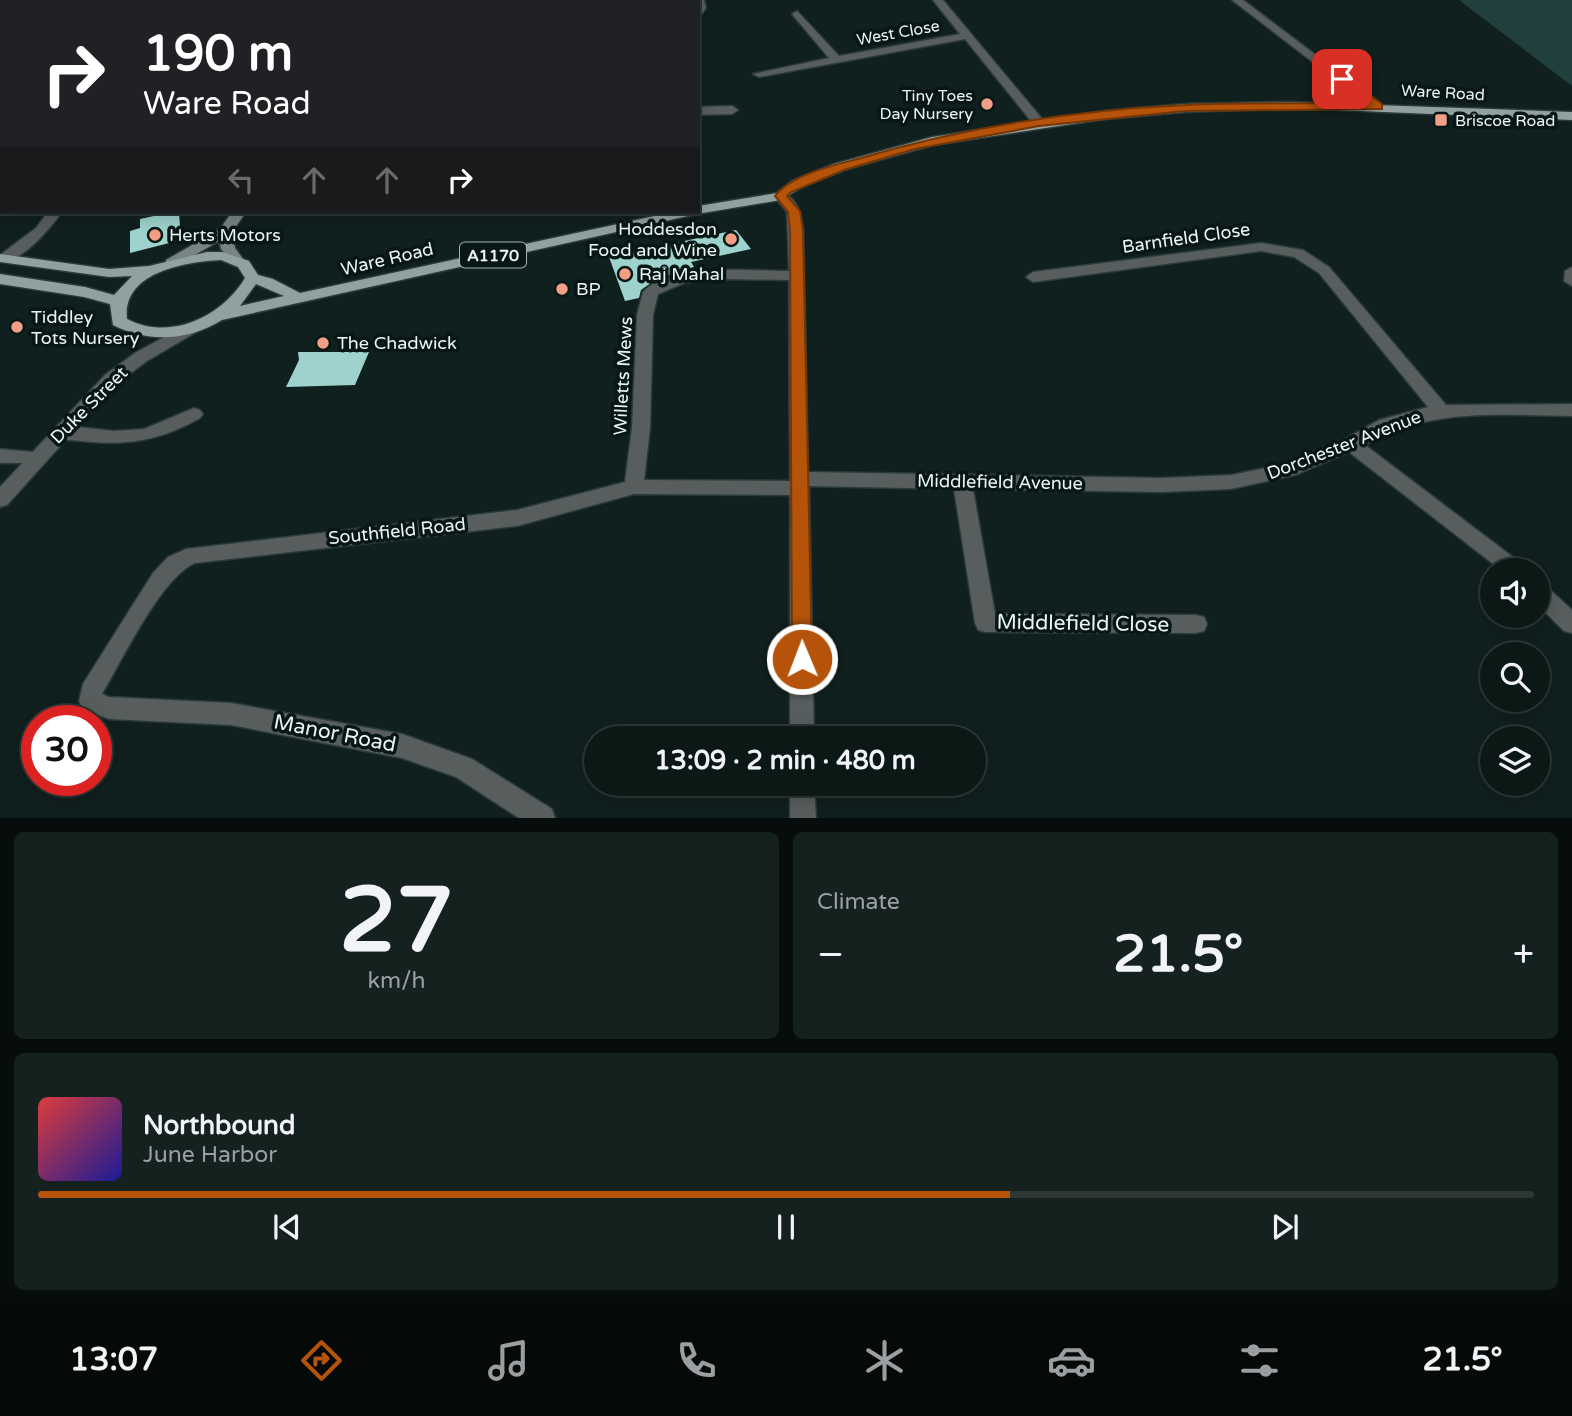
<!DOCTYPE html>
<html lang="en">
<head>
<meta charset="utf-8">
<style>
	:root { --surface:#0c1816; --page:#15211f; --text:#f1f3f6; --muted:#9aa0a1; --line:#2c3735; --accent:#b45309 }
	body { margin:0; font-family:"Varela Round",sans-serif; background:var(--page); color:var(--text); height:100vh; display:flex; flex-direction:column; font-size:26px; white-space:nowrap }
	* { box-sizing:border-box; margin:0 }
	p { font-size:23px; color:var(--muted) }
	.icon { flex:none; width:38px; height:38px; fill:none; stroke:currentColor; stroke-width:2; stroke-linecap:round; stroke-linejoin:round }
	.map { position:relative; height:818px; overflow:hidden }
	.drawer { display:flex; flex-direction:column; gap:14px; padding:14px; background:#070d0c; flex:1 }
	.drawer>* { flex:none }
	.hud { position:absolute; left:0px; top:0px; width:700px; height:214px; box-shadow:0 4px 18px #0003,0 0 0 2px var(--line); background:#202124; color:#fff; overflow:hidden }
	.buttons { position:absolute; left:1480px; top:558px; display:grid; gap:14px }
	.buttons a { display:grid; place-items:center; width:70px; height:70px; border-radius:50%; background:var(--surface); box-shadow:0 4px 18px #0003,0 0 0 2px var(--line); font-size:35px }
	.speed { position:absolute; left:21px; top:705px; display:flex; gap:14px; font-size:35px; font-weight:700; text-align:center }
	.speed>* { display:grid; place-content:center; width:91px; height:91px; border-radius:50%; background:var(--surface); box-shadow:0 4px 18px #0003,0 0 0 2px var(--line); line-height:1 }
	.speed .limit { border:10px solid #d22; background:#fff; color:#111 }
	.pin { position:absolute; display:grid; place-items:center; width:60px; height:60px; color:#fff; margin:-30px; border-radius:14px; box-shadow:0 4px 10px #0006 }
	.me { position:absolute; width:77px; margin:-38px; rotate:359deg; stroke-linejoin:round; filter:drop-shadow(0 0 5px #0008) }
	.turn { display:flex; align-items:center; gap:24px; height:147px; padding:0 28px; font-size:32px }
	.turn .icon { width:91px; height:91px; stroke-width:2.5 }
	.turn b { display:block; font-size:49px; line-height:60px }
	.lanes { display:flex; align-items:center; height:66px; padding:0 28px; background:#0003; justify-content:center; gap:35px; direction:ltr }
	.lanes .off { opacity:.35 }
	.big { font-size:52px; font-weight:800; line-height:1.1 }
	.drawer .tile { flex:1; display:flex; flex-direction:column; justify-content:center; gap:10px; min-width:0; padding:0 24px; border-radius:10px; background:var(--page) }
	.drawer .dial { align-items:center; gap:0 }
	.dial b { font-size:91px; line-height:1 }
	.song { display:flex; align-items:center; gap:21px }
	.cover { width:84px; height:84px; border-radius:10px; background:linear-gradient(135deg,hsl(0 70% 55%),hsl(240 70% 35%)) }
	.played { height:7px; border-radius:4px; background:linear-gradient(90deg,var(--accent) 65%,var(--line) 65%) }
	.keys { display:flex; justify-content:space-around; direction:ltr }
	.heat { display:flex; justify-content:space-between; align-items:center; font-size:38px; direction:ltr }
	.drawer .tiles { flex:1; display:grid; gap:14px; grid-template-columns:1fr 1fr }
	.tile:last-child { grid-column:span 2 }
	.trip { position:absolute; left:584px; top:726px; width:402px; height:70px; border-radius:35px; background:var(--surface); box-shadow:0 4px 18px #0003,0 0 0 2px var(--line); font-weight:800; line-height:70px; text-align:center }
	.tab-bar { display:flex; height:112px; justify-content:space-around; align-items:center; background:#050a09; color:var(--muted) }
	.tab-bar .icon { width:49px; height:49px }
	.tab-bar .current { color:var(--accent) }
	.tab-bar b { font-size:32px; color:var(--text) }
	.map>svg:first-child { display:block }
</style>
</head>
<body>
<div class="map">
<svg width="1572" height="818" viewBox="0 0 1572 818">
	<rect width="100%" height="100%" fill="#10201e"/>
	<!-- green -->
	<polygon fill="#21403d" points="1459,0 1572,0 1572,86"/>
	<!-- building -->
	<g fill="#9ed3cd">
		<polygon points="172,212 179,212 181,240 130,253 130,231 140,228 140,219"/>
		<polygon points="736,230 751,249 691,262 694,267 655,280 641,290 639,298 625,301 609,257"/>
		<polygon points="298,352 369,352 355,385 286,387 299,360"/>
	</g>
	<g fill="none" stroke-linecap="round" stroke-linejoin="round">
		<!-- minor casing -->
		<g stroke="#2a3a38" stroke-width="3">
			<g id="minor">
				<polygon points="146,0 156,0 145,2"/>
				<polygon points="694,0 704,0 706,8 701,15 698,16 698,2"/>
				<polygon points="933,0 943,0 1043,120 1043,126 1035,126 965,39 759,77 753,74 829,58 792,14 797,11 839,56 960,34"/>
				<polygon points="1232,0 1243,0 1382,105 1382,109 1374,109"/>
				<polygon points="0,100 2,100 0,107"/>
				<polygon points="698,107 732,106 738,110 732,114 698,115"/>
				<rect x="0" y="192" width="2" height="8"/>
				<path d="M781 192C798 198 801 214 803 230L808 472 1161 478 1231 475 1285 464 1345 439 1379 420 1428 407 1319 273 1294 257 1261 251 1033 282 1026 277 1033 272 1261 243 1303 250 1329 267 1446 405 1572 404V416C1498 415 1432 407 1365 445L1522 564 1525 570H1501L1349 452 1295 475 1231 489 1161 492 973 489 995 614 1196 615 1204 617 1207 624 1204 631 1196 633 986 632 978 630 975 623 954 489 809 486 814 738H790V495L634 494 517 526 195 563C160 579 123 659 102 694L109 697 231 703 402 734 472 759 552 809 555 818H519L456 777 402 758 231 725 109 719 83 709 79 701 83 684 153 573 168 557 186 549 517 510 625 482 632 428 637 315 643 292C670 262 752 271 789 271L787 212 774 196ZM722 279 789 280 790 481 644 480 650 428 653 315 658 294 684 283Z"/>
				<path d="M48 212H62C51 227 20 265 0 261V255L36 228Z"/>
				<polygon points="1572,267 1572,286 1564,281 1565,271"/>
				<path d="M194 408 200 410 203 414 200 418C160 441 126 446 81 441 71 440 56 441 51 432L60 425 114 431 144 429Z"/>
				<polygon points="0,449 43,453 45,458 43,463 0,463"/>
				<polygon points="1538,582 1545,585 1572,610 1572,633 1564,631 1538,605"/>
				<polygon points="790,784 814,784 816,818 790,818"/>
			</g>
		</g>
		<!-- tertiary casing -->
		<g stroke="#2a3a38" stroke-width="3">
			<polygon id="tertiary" points="192,322 198,323 200,327 198,331 147,361 117,383 7,505 0,507 0,487 105,375 135,353"/>
		</g>
		<!-- secondary casing -->
		<g stroke="#2a3a38" stroke-width="3">
			<g id="secondary">
				<polygon points="391,0 402,0 389,2"/>
				<polygon points="232,212 246,212 232,232 235,248 243,259 241,262 231,262 221,249 219,241 176,266 166,266 166,260 220,229"/>
			</g>
		</g>
		<!-- primary casing -->
		<g stroke="#2a3a38" stroke-width="3">
			<path id="primary" d="M1289 102 1572 112V120L1289 108 1185 112 1105 119 933 145 844 170 802 187 781 200 697 214 222 320C188 341 148 343 113 325L110 304 84 297 0 284V274L85 287 114 295 132 276 109 277 0 262V254L109 269 149 266 207 252H222L249 261 258 275 273 279 300 293 673 212H698V206L777 193 792 181 834 164 932 137 1105 111 1185 104ZM221 260 238 267 245 278C221 318 169 341 127 319 122 272 185 262 221 260ZM256 284 284 296 240 306Z"/>
		</g>
		<!-- minor -->
		<use href="#minor" fill="#575e5d" fill-rule="evenodd"/>
		<!-- tertiary -->
		<use href="#tertiary" fill="#575e5d" fill-rule="evenodd"/>
		<!-- secondary -->
		<use href="#secondary" fill="#788482" fill-rule="evenodd"/>
		<!-- primary -->
		<use href="#primary" fill="#91a19f" fill-rule="evenodd"/>
	</g>
	<!-- route -->
	<path fill="#b45309" stroke="#753606" stroke-width="2" d="M1338 77H1346L1382 104V109L1185 111 1039 126 915 149 844 170 791 192 787 196 800 211 803 230 812 659 809 665 802 668 795 665 792 659 790 230 788 212 775 196C792 174 835 165 861 158 965 127 1077 110 1186 105 1246 102 1307 104 1367 103L1338 82Z"/>
	<!-- markers -->
	<g fill="#f39f85" stroke="#071715" stroke-width="2.5">
		<circle cx="987" cy="104" r="7"/>
		<rect x="1434" y="113" width="14" height="14" rx="3.5"/>
		<circle cx="155" cy="235" r="7"/>
		<circle cx="731" cy="239" r="7"/>
		<circle cx="625" cy="274" r="7"/>
		<circle cx="562" cy="289" r="7"/>
		<circle cx="17" cy="327" r="7"/>
		<circle cx="323" cy="343" r="7"/>
	</g>
	<g text-anchor="middle" stroke-width="7" stroke-linejoin="round" paint-order="stroke">
		<!-- far-street labels -->
		<g font-size="16" fill="#ebf5f4" stroke="#071715">
			<text transform="translate(898 32) rotate(-10)" y="6">West Close</text>
			<text transform="translate(1443 92) rotate(3)" y="6">Ware Road</text>
		</g>
		<!-- far-poi labels -->
		<g font-size="16" fill="#ebf5f4" stroke="#071715" text-anchor="end">
			<text x="973" y="101">Tiny Toes<tspan x="973" dy="18">Day Nursery</tspan></text>
			<text x="1455" y="126" text-anchor="start">Briscoe Road</text>
		</g>
		<!-- shield labels -->
		<rect fill="#071715" stroke="#a7b2b1" stroke-width="2" x="460" y="242.5" width="66" height="25" rx="5"/>
		<g font-size="16" font-weight="bold" fill="#ebf5f4">
			<text x="493" y="261">A1170</text>
		</g>
		<!-- poi labels -->
		<g font-size="18" fill="#ebf5f4" stroke="#071715" text-anchor="start">
			<text x="717" y="235" text-anchor="end">Hoddesdon<tspan x="717" dy="21">Food and Wine</tspan></text>
			<text x="169" y="241">Herts Motors</text>
			<text x="639" y="280">Raj Mahal</text>
			<text x="576" y="295">BP</text>
			<text x="31" y="323">Tiddley<tspan x="31" dy="21">Tots Nursery</tspan></text>
			<text x="337" y="349">The Chadwick</text>
		</g>
		<!-- street labels -->
		<g font-size="18" fill="#ebf5f4" stroke="#071715">
			<text transform="translate(1186 238) rotate(-8)" y="6">Barnfield Close</text>
			<text transform="translate(387 259) rotate(-13)" y="6">Ware Road</text>
			<text transform="translate(623 376) rotate(-87)" y="6">Willetts Mews</text>
			<text transform="translate(89 405) rotate(-45)" y="6">Duke Street</text>
			<text transform="translate(1344 445) rotate(-21)" y="6">Dorchester Avenue</text>
			<text transform="translate(1000 482) rotate(1)" y="6">Middlefield Avenue</text>
			<text transform="translate(397 531) rotate(-6)" y="6">Southfield Road</text>
		</g>
		<!-- near-street labels -->
		<g font-size="21" fill="#ebf5f4" stroke="#071715">
			<text transform="translate(1083 623) rotate(1)" y="7">Middlefield Close</text>
			<text transform="translate(335 733) rotate(11)" y="7">Manor Road</text>
		</g>
	</g>
</svg>
<div class="buttons">
<a><svg class="icon" aria-label="sound" viewBox="0 0 24 24"><path d="M4 9h4l5-4v14l-5-4H4zM17 9q2 3 0 6"/></svg></a>
<a><svg class="icon" aria-label="search" viewBox="0 0 24 24"><circle cx="10" cy="10" r="6"/><path d="M15 15l6 6"/></svg></a>
<a><svg class="icon" aria-label="layers" viewBox="0 0 24 24"><path d="M12 4l9 5-9 5-9-5zM3 14l9 5 9-5"/></svg></a>
</div>
<div class="speed"><div class="limit">30</div></div>
<div class="pin" style="left:1342px;top:79px;background:#d93025"><svg class="icon" aria-label="arrive" viewBox="0 0 24 24"><path d="M6 21V4h12l-3 4 3 4H6"/></svg></div>
<svg class="me" style="left:802px;top:659px" viewBox="-20 -20 40 40"><circle r="17" fill="#b45309" stroke="#fff" stroke-width="3"/><path d="M0-11L8 9 0 5-8 9z" fill="#fff"/></svg>
<div class="trip">13:09 · 2 min · 480 m</div>
<div class="hud">
<div class="turn"><svg class="icon" aria-label="right" viewBox="0 0 24 24"><path d="M7 20v-9h11M14 6l5 5-5 5"/></svg><div><b>190 m</b>Ware Road</div></div>
<div class="lanes"><svg class="icon off" aria-label="left" viewBox="0 0 24 24"><path d="M17 20v-9H6M10 6l-5 5 5 5"/></svg><svg class="icon off" aria-label="ahead" viewBox="0 0 24 24"><path d="M12 20V5M6 11l6-6 6 6"/></svg><svg class="icon off" aria-label="ahead" viewBox="0 0 24 24"><path d="M12 20V5M6 11l6-6 6 6"/></svg><svg class="icon" aria-label="right" viewBox="0 0 24 24"><path d="M7 20v-9h11M14 6l5 5-5 5"/></svg></div>
</div>
</div>
<section class="drawer">
<div class="tiles">
<div class="tile dial"><b>27</b><p>km/h</p></div>
<div class="tile"><p>Climate</p>
<div class="heat"><a>−</a><b class="big">21.5°</b><a>+</a></div>
</div>
<div class="tile">
<div class="song"><i class="cover"></i><div><b>Northbound</b><p>June Harbor</p></div></div>
<div class="played"></div>
<div class="keys"><svg class="icon" aria-label="previous" viewBox="0 0 24 24"><path d="M18 5L8 12l10 7zM5 5v14"/></svg><svg class="icon" aria-label="pause" viewBox="0 0 24 24"><path d="M8 5v14M16 5v14"/></svg><svg class="icon" aria-label="next" viewBox="0 0 24 24"><path d="M6 5l10 7-10 7zM19 5v14"/></svg></div>
</div>
</div>
</section>
<nav class="tab-bar">
<b>13:07</b>
<svg class="icon current" aria-label="directions" viewBox="0 0 24 24"><path d="M12 3l9 9-9 9-9-9zM9 14v-3h6M13 9l2 2-2 2"/></svg>
<svg class="icon" aria-label="music" viewBox="0 0 24 24"><path d="M9 18V5l10-2v13"/><circle cx="6" cy="18" r="3"/><circle cx="16" cy="16" r="3"/></svg>
<svg class="icon" aria-label="phone" viewBox="0 0 24 24"><path d="M5 4h4l2 5-3 2q2 4 5 5l2-3 5 2v4C11 20 4 13 5 4z"/></svg>
<svg class="icon" aria-label="climate" viewBox="0 0 24 24"><path d="M12 3v18M4 7l16 10M4 17L20 7"/></svg>
<svg class="icon" aria-label="car" viewBox="0 0 24 24"><path d="M5 17H2v-5l4-1 3-4h7l3 4 3 1v5h-3M9 17h6M6 11h13"/><circle cx="7" cy="17" r="2"/><circle cx="17" cy="17" r="2"/></svg>
<svg class="icon" aria-label="filters" viewBox="0 0 24 24"><path d="M4 7h16M4 17h16"/><circle cx="9" cy="7" r="2"/><circle cx="15" cy="17" r="2"/></svg>
<b>21.5°</b>
</nav>
</body>
</html>
